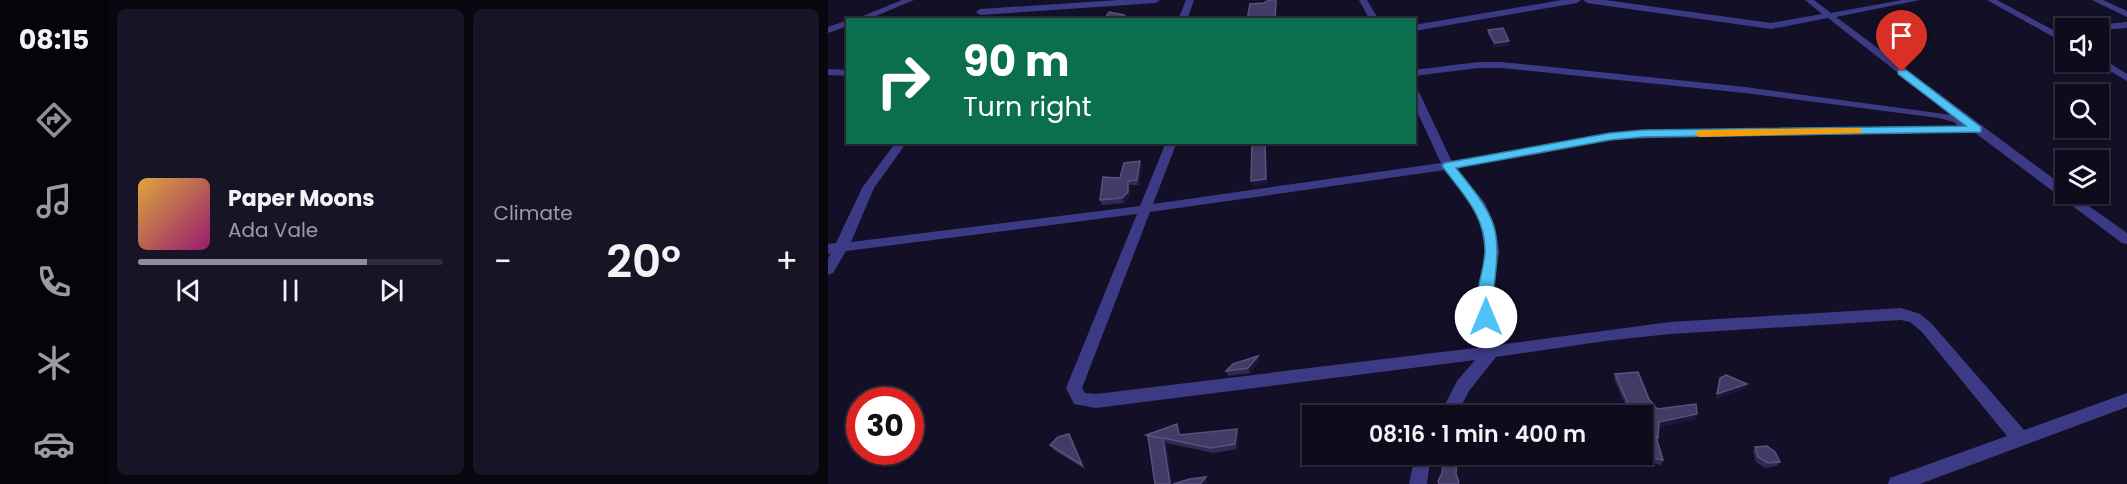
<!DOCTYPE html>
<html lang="en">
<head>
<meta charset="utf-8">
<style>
	:root { --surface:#0e0b1c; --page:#171425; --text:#f1f3f6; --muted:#9b9ba3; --line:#2e2b3b; --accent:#8c9099 }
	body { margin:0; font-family:Poppins,sans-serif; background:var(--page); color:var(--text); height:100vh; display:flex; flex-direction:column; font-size:22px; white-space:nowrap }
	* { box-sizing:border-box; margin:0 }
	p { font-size:20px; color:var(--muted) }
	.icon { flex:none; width:33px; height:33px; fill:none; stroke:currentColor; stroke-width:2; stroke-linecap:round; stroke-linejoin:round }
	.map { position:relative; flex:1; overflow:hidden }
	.drawer { display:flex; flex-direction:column; gap:9px; padding:9px; background:#08060f; width:720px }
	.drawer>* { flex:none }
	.banner { position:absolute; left:18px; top:18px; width:570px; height:126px; border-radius:0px; box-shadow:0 2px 4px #0004,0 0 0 2px var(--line); background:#0b6e4f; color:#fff; overflow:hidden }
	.controls { position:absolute; left:1227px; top:18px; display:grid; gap:12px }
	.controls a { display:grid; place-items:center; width:54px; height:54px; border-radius:0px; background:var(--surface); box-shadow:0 2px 4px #0004,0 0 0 2px var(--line); font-size:30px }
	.speed { position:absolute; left:18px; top:387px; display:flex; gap:12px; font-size:30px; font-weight:700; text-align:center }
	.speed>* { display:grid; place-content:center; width:78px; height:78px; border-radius:50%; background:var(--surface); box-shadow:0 2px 4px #0004,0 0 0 2px var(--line); line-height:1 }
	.speed .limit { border:9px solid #d22; background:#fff; color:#111 }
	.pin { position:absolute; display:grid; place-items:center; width:51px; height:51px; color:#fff; margin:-62px -26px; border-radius:50% 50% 50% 0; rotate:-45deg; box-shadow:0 0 6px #0007 }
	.pin .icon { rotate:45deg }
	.me { position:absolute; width:66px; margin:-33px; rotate:0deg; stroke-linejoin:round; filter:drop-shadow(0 0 4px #0008) }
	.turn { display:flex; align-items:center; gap:21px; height:126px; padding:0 18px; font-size:27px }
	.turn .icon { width:78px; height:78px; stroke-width:2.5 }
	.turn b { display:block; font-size:42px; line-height:51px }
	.big { font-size:45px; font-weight:600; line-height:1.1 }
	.drawer .tile { flex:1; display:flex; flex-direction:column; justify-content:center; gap:9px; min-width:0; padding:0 21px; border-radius:9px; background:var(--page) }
	.song { display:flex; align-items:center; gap:18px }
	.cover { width:72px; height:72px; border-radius:9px; background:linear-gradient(135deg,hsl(40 70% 55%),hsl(320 70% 35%)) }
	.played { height:6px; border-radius:3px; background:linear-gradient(90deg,var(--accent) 75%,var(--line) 75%) }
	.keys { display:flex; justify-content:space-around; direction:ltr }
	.heat { display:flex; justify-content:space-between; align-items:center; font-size:33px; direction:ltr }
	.drawer .tiles { flex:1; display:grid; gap:9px; grid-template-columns:repeat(2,1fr) }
	.trip { position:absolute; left:474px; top:405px; width:351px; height:60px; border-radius:0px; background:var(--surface); box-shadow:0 2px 4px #0004,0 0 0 2px var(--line); font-weight:600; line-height:60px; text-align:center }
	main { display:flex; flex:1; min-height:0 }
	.dock { display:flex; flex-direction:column; width:108px; justify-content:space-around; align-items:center; background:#06040b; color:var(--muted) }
	.dock .icon { width:42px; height:42px }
	.dock .on { color:var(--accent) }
	.dock b { font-size:27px; color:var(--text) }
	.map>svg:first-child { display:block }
</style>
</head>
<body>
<main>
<nav class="dock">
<b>08:15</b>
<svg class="icon on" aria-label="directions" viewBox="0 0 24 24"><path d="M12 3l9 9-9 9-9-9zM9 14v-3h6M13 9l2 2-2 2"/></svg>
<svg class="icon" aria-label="music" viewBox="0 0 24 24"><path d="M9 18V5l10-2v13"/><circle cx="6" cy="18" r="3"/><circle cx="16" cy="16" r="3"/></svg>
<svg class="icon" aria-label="phone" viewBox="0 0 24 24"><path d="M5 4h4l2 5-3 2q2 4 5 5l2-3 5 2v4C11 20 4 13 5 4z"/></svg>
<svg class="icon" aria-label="climate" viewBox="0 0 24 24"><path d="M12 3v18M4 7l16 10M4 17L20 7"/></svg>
<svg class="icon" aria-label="car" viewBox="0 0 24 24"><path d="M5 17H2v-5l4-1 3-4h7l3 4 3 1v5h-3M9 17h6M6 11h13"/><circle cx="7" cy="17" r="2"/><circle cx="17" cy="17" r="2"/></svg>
</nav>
<section class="drawer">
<div class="tiles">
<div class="tile">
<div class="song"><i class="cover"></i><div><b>Paper Moons</b><p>Ada Vale</p></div></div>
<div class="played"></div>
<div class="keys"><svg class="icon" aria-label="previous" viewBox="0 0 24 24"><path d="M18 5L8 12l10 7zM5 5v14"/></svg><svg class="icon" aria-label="pause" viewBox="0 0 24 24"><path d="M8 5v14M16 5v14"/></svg><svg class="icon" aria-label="next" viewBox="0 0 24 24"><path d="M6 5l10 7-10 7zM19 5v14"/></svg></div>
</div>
<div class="tile"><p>Climate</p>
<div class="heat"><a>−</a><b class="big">20°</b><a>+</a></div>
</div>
</div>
</section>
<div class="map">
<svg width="1299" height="484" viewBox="0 0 1299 484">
	<rect width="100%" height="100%" fill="#130f26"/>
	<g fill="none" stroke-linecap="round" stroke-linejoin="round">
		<!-- street -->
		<g fill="#3d3a85" fill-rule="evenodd">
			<polygon points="74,0 86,0 38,20 25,20"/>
			<polygon points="291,0 332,0 328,3 152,15 148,12 152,9"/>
			<polygon points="358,0 366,0 359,20 350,20"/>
			<polygon points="531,0 539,0 551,20 542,20"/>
			<polygon points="734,0 753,0 749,3 586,31 586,25"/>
			<path d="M755 0H777L943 23 994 14 977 0H986L1003 13 1074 0H1092L1008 17 1238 188V194H1244L1299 233V244L1294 243 1146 132 782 139 628 168 657 203 667 226 671 252 664 300 670 345 842 322 1073 308 1092 314 1104 324 1196 430 1299 393V407L1092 484H1060L1062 478 1179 436 1094 332 1082 322 1073 320 842 334 777 341 668 357 641 391 628 416H611L629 381 647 360 268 408 246 404 238 388 309 214 18 251 5 273 0 275V258L3 253 0 254V244L8 243 34 188 68 142H79L46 188 23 242 312 206 338 142H349L325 204 613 163 586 105V89L591 92 624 162 782 133 1130 126 1126 122 1111 118 917 93 673 68H650L586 76V70L650 62H673L917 87 1124 115 1000 18 943 29 759 3ZM617 170 646 207 653 226 657 252 650 300 655 347 268 394 257 393 254 388 322 212Z"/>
			<polygon points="1159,0 1169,0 1238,37 1238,44"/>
			<polygon points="1264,0 1275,0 1299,11 1299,17"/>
			<polygon points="20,20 20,26 0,33 0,27"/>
			<polygon points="1299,22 1299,28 1270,30 1261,28 1265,25"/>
			<polygon points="1270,56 1299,74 1299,81 1267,62 1270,62"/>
			<polygon points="0,69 20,70 20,76 0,75"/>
			<polygon points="587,454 606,454 602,462 599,484 581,484"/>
		</g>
	</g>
	<!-- wall -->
	<g fill="#312854">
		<polygon points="660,30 681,41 681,45 667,47 660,34"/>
		<polygon points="312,161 314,166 311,185 302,185 302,197 296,203 274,205 272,200 292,178"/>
		<polygon points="432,361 422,373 400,376 398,371"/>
		<polygon points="787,374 821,399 829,409 869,414 868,419 830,427 829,441 835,460 833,465 820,462 813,457 820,441 814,441 814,416 796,416 794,411 795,406 798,406 786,379"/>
		<polygon points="351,429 352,435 411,434 409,449 385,453 338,443 344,484 318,435"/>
		<polygon points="241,434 244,439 258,470 226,450 222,445"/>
		<polygon points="927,447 952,462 949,466 937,468 928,462 925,452"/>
		<polygon points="708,454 722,454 718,458 711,457"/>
	</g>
	<!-- shaded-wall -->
	<g fill="#1d163a">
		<polygon points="681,41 681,45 667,47 667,43"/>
		<polygon points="437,143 438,148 439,184 424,186 423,181"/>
		<polygon points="312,161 314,166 311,185 309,180"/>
		<polygon points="300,181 302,185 302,197 296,203 294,198"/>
		<polygon points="430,356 432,361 422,373 420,368"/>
		<polygon points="919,384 917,389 887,399 889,394"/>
		<polygon points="85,414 89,419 82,422 82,415"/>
		<polygon points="869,414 868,419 829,427 831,422"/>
		<polygon points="409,429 411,434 409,449 407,444"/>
		<polygon points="241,434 244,439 258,470 254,465"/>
		<polygon points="335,438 338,443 344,484 342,484"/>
		<polygon points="650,454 666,454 666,456 629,463 628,479 629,458"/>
		<polygon points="378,477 380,482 378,484 372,484"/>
	</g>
	<!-- building -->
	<g fill="#433a66" stroke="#5a527e" stroke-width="1.5">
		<polygon points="441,0 448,0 447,20 419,20 422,4 436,3"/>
		<polygon points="281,12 296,15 299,20 276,20"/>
		<polygon points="675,28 681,41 667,43 660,30"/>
		<polygon points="437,143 438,179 423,181 424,144"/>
		<polygon points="312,161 309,180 300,181 300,192 294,198 272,200 275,177 292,178 296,163"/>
		<polygon points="430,356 420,368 398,371 405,364"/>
		<polygon points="810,372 821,399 829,409 868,404 869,414 831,422 830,438 828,437 835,460 821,457 814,452 822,436 814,435 814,416 800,416 795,406 801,406 787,374"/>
		<polygon points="898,375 919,384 889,394 892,378"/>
		<polygon points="349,424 351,435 409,429 407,444 382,448 335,438 342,484 327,484 320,436 334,438 318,435"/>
		<polygon points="241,434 254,465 222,445 230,437"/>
		<polygon points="939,446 947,452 952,462 940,463 930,457 927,447"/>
		<polygon points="616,454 650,454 629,458 628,474 631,482 630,484 611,484 610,481 614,473"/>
		<polygon points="378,477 372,484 345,484 362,479"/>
	</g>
	<!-- route -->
	<path fill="#4fc3f7" stroke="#337fa1" stroke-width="1.5" d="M1070 70H1078L1153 127V132L815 137 782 140 628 168C670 220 674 228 665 294 664 303 668 314 664 321H653C642 301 656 274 657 252 658 216 634 193 614 166L616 163 782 133 815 130 1138 126 1070 74Z"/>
	<!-- slow -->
	<polygon fill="#f59e0b" points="1030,128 1035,131 1034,133 872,137 866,134 872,130"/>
</svg>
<div class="controls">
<a><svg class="icon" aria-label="sound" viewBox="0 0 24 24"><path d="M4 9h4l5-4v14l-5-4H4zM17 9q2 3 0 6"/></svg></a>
<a><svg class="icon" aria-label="search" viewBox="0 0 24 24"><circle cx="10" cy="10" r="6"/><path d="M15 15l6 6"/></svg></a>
<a><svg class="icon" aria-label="layers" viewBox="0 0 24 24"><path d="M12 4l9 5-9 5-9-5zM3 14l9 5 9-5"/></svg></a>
</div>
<div class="speed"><div class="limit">30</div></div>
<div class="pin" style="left:1074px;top:72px;background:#d93025"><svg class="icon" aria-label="arrive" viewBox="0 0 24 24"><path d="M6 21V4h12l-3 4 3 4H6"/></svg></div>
<svg class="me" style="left:658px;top:317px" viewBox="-20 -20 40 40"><circle r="19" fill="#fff"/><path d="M0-13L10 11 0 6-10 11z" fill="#4fc3f7"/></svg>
<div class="trip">08:16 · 1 min · 400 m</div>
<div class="banner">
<div class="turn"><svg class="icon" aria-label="right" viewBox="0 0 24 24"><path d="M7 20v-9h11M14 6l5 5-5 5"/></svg><div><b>90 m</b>Turn right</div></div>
</div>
</div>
</main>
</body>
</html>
